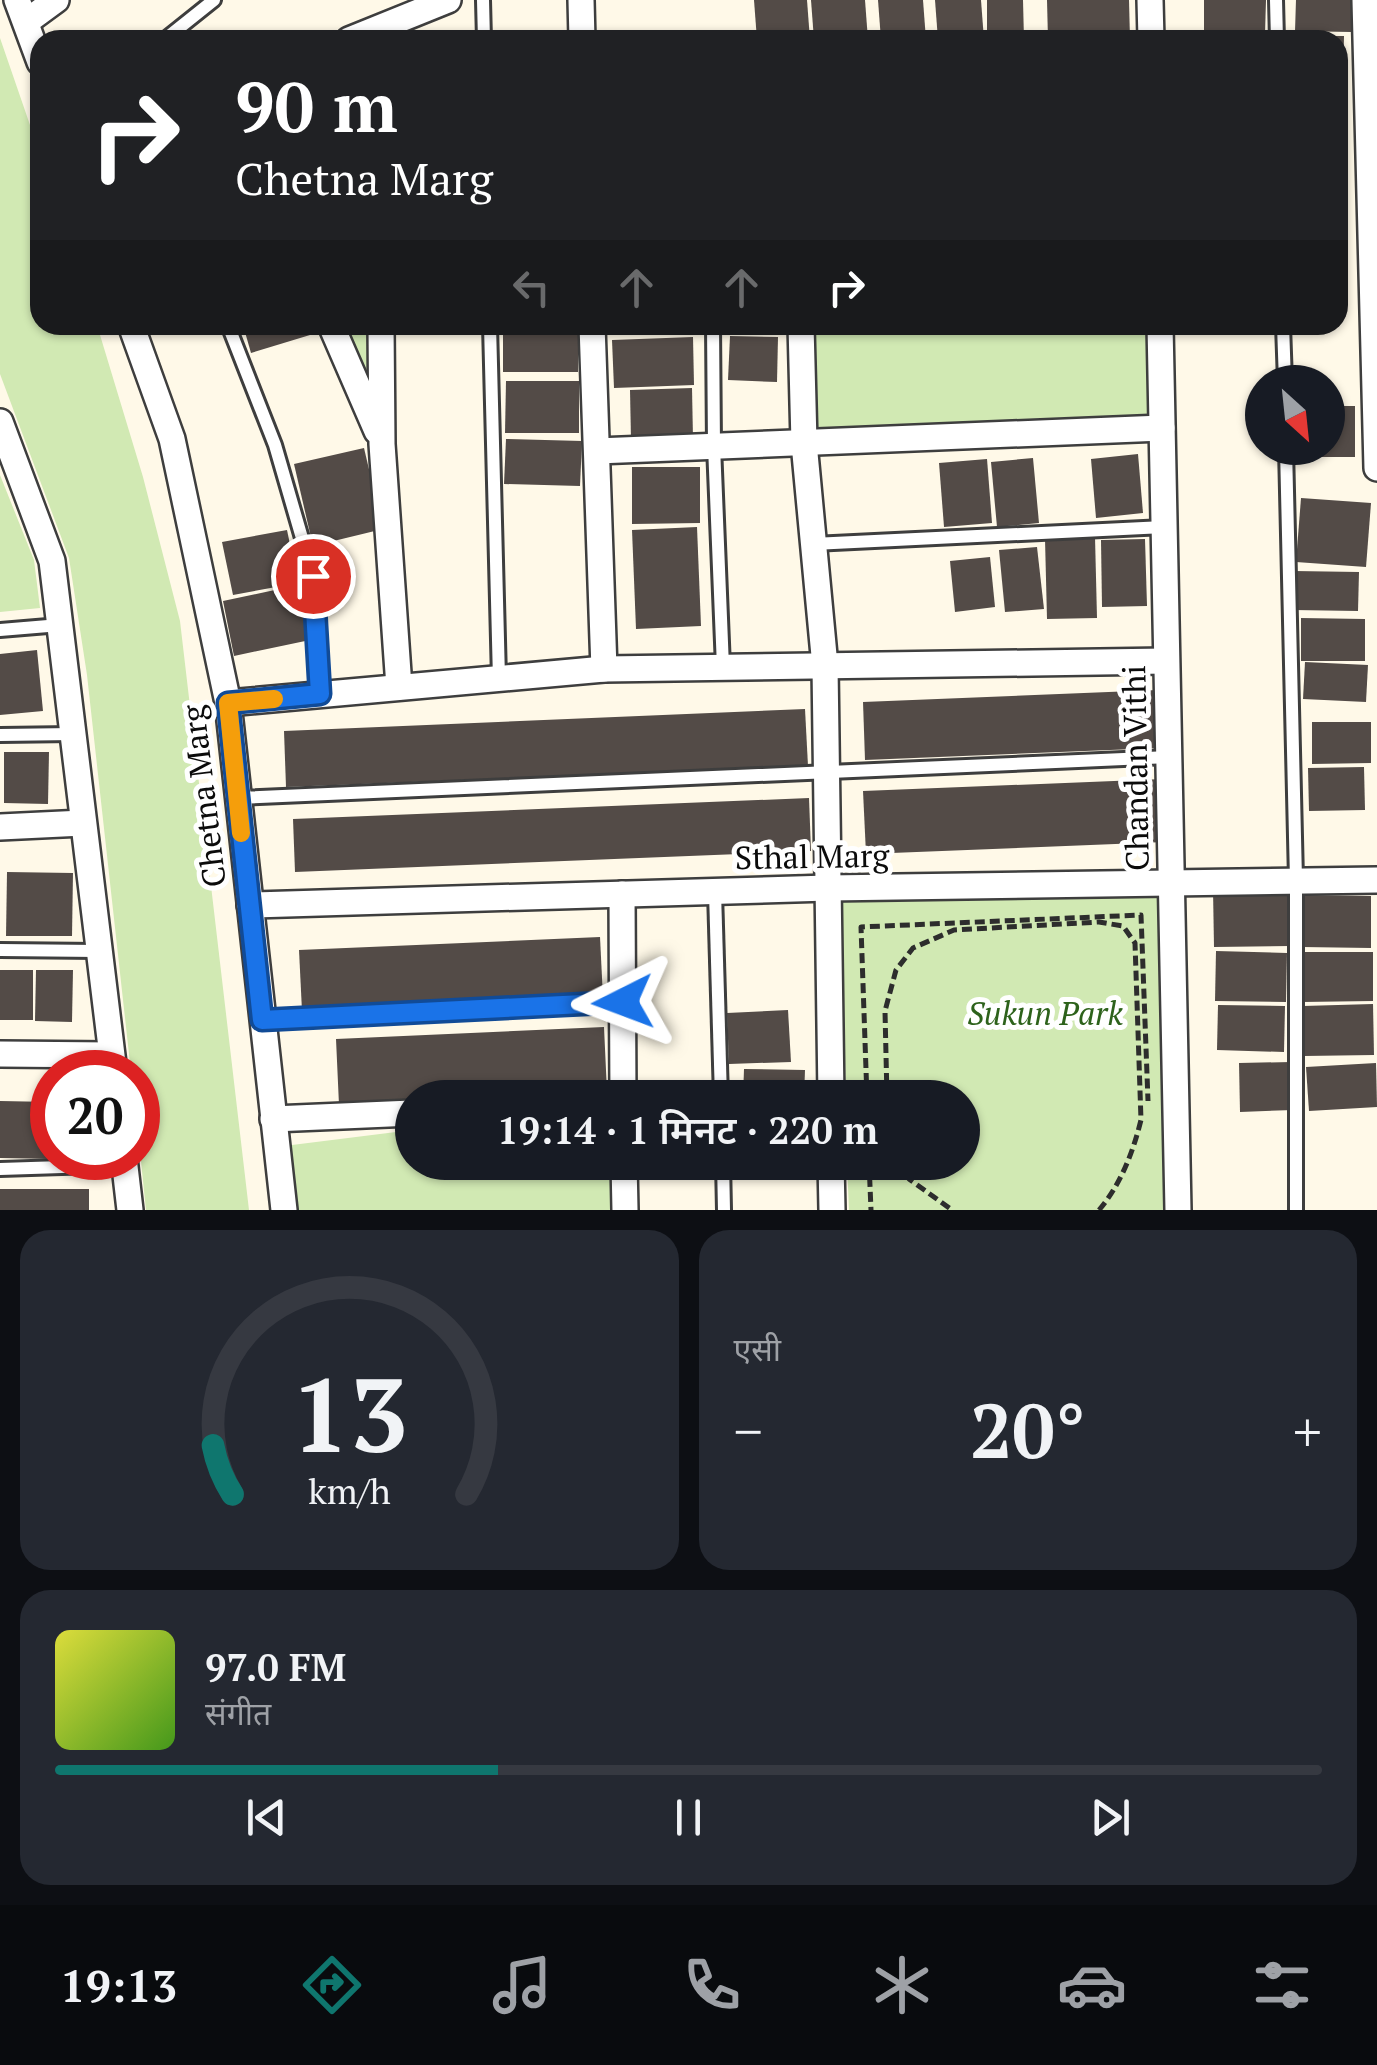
<!DOCTYPE html>
<html lang="hi">
<head>
<meta charset="utf-8">
<style>
	:root { --surface:#171b24; --page:#242831; --text:#f1f3f6; --muted:#9ea1a6; --line:#363941; --accent:#0f766e }
	body { margin:0; font-family:"PT Serif","Noto Sans Devanagari",serif; background:var(--page); color:var(--text); height:100vh; display:flex; flex-direction:column; font-size:38px; white-space:nowrap }
	* { box-sizing:border-box; margin:0 }
	p { font-size:32px; color:var(--muted) }
	.icon { flex:none; width:55px; height:55px; fill:none; stroke:currentColor; stroke-width:2; stroke-linecap:round; stroke-linejoin:round }
	.map { position:relative; height:1210px; overflow:hidden }
	.side { display:flex; flex-direction:column; gap:20px; padding:20px; background:#0d0f14; flex:1 }
	.side>* { flex:none }
	.hud { position:absolute; left:30px; top:30px; width:1318px; height:305px; border-radius:30px; box-shadow:0 2px 8px #0004; background:#202124; color:#fff; overflow:hidden }
	.needle { width:65px; rotate:153deg }
	.fabs { position:absolute; left:1245px; top:365px; display:grid; gap:20px }
	.fabs a { display:grid; place-items:center; width:100px; height:100px; border-radius:50%; background:var(--surface); box-shadow:0 2px 8px #0004; font-size:50px }
	.speed { position:absolute; left:30px; top:1050px; display:flex; gap:20px; font-size:50px; font-weight:700; text-align:center }
	.speed>* { display:grid; place-content:center; width:130px; height:130px; border-radius:50%; background:var(--surface); box-shadow:0 2px 8px #0004; line-height:1 }
	.speed .limit { border:15px solid #d22; background:#fff; color:#111 }
	.pin { position:absolute; display:grid; place-items:center; width:85px; height:85px; color:#fff; margin:-42px; border:5px solid #fff; border-radius:50%; box-shadow:0 2px 10px #0007 }
	.me { position:absolute; width:110px; margin:-55px; rotate:267deg; stroke-linejoin:round; filter:drop-shadow(0 0 8px #0008) }
	.turn { display:flex; align-items:center; gap:35px; height:210px; padding:0 40px; font-size:45px }
	.turn .icon { width:130px; height:130px; stroke-width:2.5 }
	.turn b { display:block; font-size:70px; line-height:85px }
	.lanes { display:flex; align-items:center; height:95px; padding:0 40px; background:#0003; justify-content:center; gap:50px; direction:ltr }
	.lanes .off { opacity:.35 }
	.big { font-size:75px; font-weight:600; line-height:1.1 }
	.side .tile { flex:1; display:flex; flex-direction:column; justify-content:center; gap:15px; min-width:0; padding:0 35px; border-radius:30px; background:var(--page) }
	.side .dial { align-items:center; gap:0 }
	.dial svg { height:260px; overflow:visible; fill:none; stroke:var(--line); stroke-width:7; stroke-linecap:round; text-anchor:middle }
	.dial text { fill:var(--text); stroke:none }
	.song { display:flex; align-items:center; gap:30px }
	.cover { width:120px; height:120px; border-radius:15px; background:linear-gradient(135deg,hsl(60 70% 55%),hsl(100 70% 35%)) }
	.played { height:10px; border-radius:5px; background:linear-gradient(90deg,var(--accent) 35%,var(--line) 35%) }
	.keys { display:flex; justify-content:space-around; direction:ltr }
	.heat { display:flex; justify-content:space-between; align-items:center; font-size:55px; direction:ltr }
	.side .tiles { flex:1; display:grid; gap:20px; grid-template-columns:1fr 1fr }
	.tile:last-child { grid-column:span 2 }
	.trip { position:absolute; left:395px; top:1080px; width:585px; height:100px; border-radius:50px; background:var(--surface); box-shadow:0 2px 8px #0004; font-weight:600; line-height:100px; text-align:center }
	.tabs { display:flex; height:160px; justify-content:space-around; align-items:center; background:#090b0e; color:var(--muted) }
	.tabs .icon { width:70px; height:70px }
	.tabs .selected { color:var(--accent) }
	.tabs b { font-size:45px; color:var(--text) }
	.map>svg:first-child { display:block }
</style>
</head>
<body>
<div class="map">
<svg width="1377" height="1210" viewBox="0 0 1377 1210">
	<rect width="100%" height="100%" fill="#fff9e8"/>
	<!-- green -->
	<g fill="#d1e9b3">
		<polygon points="0,38 40,154 40,325 97,325 143,477 180,621 249,1210 146,1210 138,1132 138,1072 131,1072 87,675 69,558 0,374"/>
		<polygon points="331,325 381,325 382,444"/>
		<polygon points="801,325 1160,325 1162,428 804,443"/>
		<polygon points="0,475 34,560 40,608 0,612"/>
		<polygon points="1161,892 1169,1210 849,1210 847,1163 962,1162 962,1098 846,1097 841,902"/>
		<polygon points="412,1130 412,1162 610,1163 614,1210 284,1210 276,1147"/>
	</g>
	<!-- building -->
	<g fill="#534b47">
		<polygon points="754,0 807,0 810,40 757,40"/>
		<polygon points="811,0 865,0 868,40 814,40"/>
		<polygon points="878,0 923,0 926,40 881,40"/>
		<polygon points="935,0 981,0 984,40 938,40"/>
		<polygon points="987,0 1023,0 1024,40 987,40"/>
		<polygon points="1047,0 1129,0 1130,40 1048,40"/>
		<polygon points="1204,0 1266,0 1265,34 1204,33"/>
		<polygon points="1296,0 1352,0 1351,32 1295,31"/>
		<polygon points="1283,36 1344,36 1343,83 1338,83 1338,40 1283,40"/>
		<polygon points="1338,92 1343,92 1344,133 1338,133"/>
		<rect x="1338" y="138" width="3" height="53"/>
		<polygon points="243,325 307,325 310,335 251,353"/>
		<rect x="503" y="325" width="75" height="47"/>
		<polygon points="615,325 695,325 695,331 616,335"/>
		<polygon points="730,336 778,337 777,382 728,380"/>
		<polygon points="693,337 694,385 614,388 612,340"/>
		<polygon points="506,381 579,381 579,433 505,433"/>
		<polygon points="692,388 693,439 631,440 630,390"/>
		<polygon points="1328,406 1355,406 1355,457 1296,457 1296,448 1328,448"/>
		<polygon points="506,439 582,441 580,486 504,484"/>
		<polygon points="364,448 383,529 313,546 294,464"/>
		<polygon points="1138,454 1143,513 1096,518 1091,459"/>
		<polygon points="1033,458 1039,523 997,527 991,462"/>
		<polygon points="987,459 992,523 944,527 939,463"/>
		<polygon points="632,467 700,467 700,523 632,524"/>
		<polygon points="1301,498 1371,503 1366,567 1296,562"/>
		<polygon points="697,527 701,626 636,629 632,530"/>
		<polygon points="287,530 298,583 233,595 222,542"/>
		<polygon points="1095,537 1097,618 1047,619 1045,539"/>
		<polygon points="1145,539 1147,606 1102,607 1101,540"/>
		<polygon points="1037,547 1044,609 1005,612 999,550"/>
		<polygon points="990,557 995,607 955,612 950,561"/>
		<polygon points="1294,571 1359,572 1358,611 1293,610"/>
		<polygon points="298,585 310,640 234,656 223,601"/>
		<polygon points="1301,618 1365,619 1365,661 1301,661"/>
		<polygon points="37,650 43,711 0,715 0,654"/>
		<polygon points="1305,662 1368,665 1366,702 1303,699"/>
		<polygon points="1158,690 1160,748 865,760 863,702"/>
		<polygon points="805,709 808,766 286,787 284,731"/>
		<polygon points="1312,722 1371,722 1371,763 1312,764"/>
		<polygon points="4,752 49,752 48,804 4,803"/>
		<polygon points="1364,767 1365,810 1309,811 1308,768"/>
		<polygon points="1163,779 1165,842 866,854 863,791"/>
		<polygon points="809,798 811,851 295,872 293,819"/>
		<polygon points="7,872 73,873 72,936 6,936"/>
		<polygon points="1289,888 1290,946 1214,947 1213,889"/>
		<polygon points="1303,895 1371,896 1371,948 1302,947"/>
		<polygon points="600,937 603,998 302,1011 299,950"/>
		<polygon points="1216,951 1287,953 1286,1002 1215,1001"/>
		<polygon points="1302,952 1373,952 1373,1001 1302,1002"/>
		<rect x="0" y="970" width="33" height="50"/>
		<polygon points="36,970 73,970 72,1022 35,1021"/>
		<polygon points="1373,1004 1374,1055 1304,1056 1303,1006"/>
		<polygon points="1218,1005 1285,1006 1284,1052 1217,1050"/>
		<polygon points="788,1010 791,1062 729,1064 727,1013"/>
		<polygon points="604,1027 607,1092 412,1098 412,1101 339,1105 336,1039"/>
		<polygon points="1291,1062 1293,1110 1240,1112 1239,1063"/>
		<polygon points="1376,1063 1377,1107 1309,1111 1306,1067"/>
		<polygon points="744,1069 805,1070 804,1098 743,1098"/>
		<polygon points="0,1101 52,1102 52,1159 0,1158"/>
		<rect x="0" y="1189" width="89" height="21"/>
	</g>
	<g fill="none" stroke-linecap="round" stroke-linejoin="round">
		<!-- service casing -->
		<g stroke="#3e3e3e" stroke-width="18">
			<g id="service">
				<polyline points="483,0 484,40"/>
				<polyline points="1276,0 1277,40"/>
				<polyline points="164,40 214,0"/>
				<polyline points="228,325 275,445 313,576 320,694"/>
				<polyline points="490,325 499,679"/>
				<polyline points="713,325 714,446 723,667"/>
				<polyline points="1283,325 1285,382"/>
				<polyline points="1286,448 1296,880 1296,1210"/>
				<polyline points="813,544 1164,527"/>
				<polyline points="0,630 60,625"/>
				<polyline points="0,735 73,734"/>
				<polyline points="237,798 1169,757"/>
				<polyline points="715,892 721,1098"/>
				<polyline points="0,950 98,951"/>
				<polyline points="263,1020 623,1002"/>
				<polyline points="723,1162 724,1210"/>
				<polyline points="0,1169 124,1165"/>
			</g>
		</g>
		<!-- minor casing -->
		<g stroke="#3e3e3e" stroke-width="30">
			<g id="minor">
				<polyline points="17,0 40,62"/>
				<polyline points="581,0 582,40"/>
				<polyline points="1150,0 1151,40"/>
				<polyline points="1365,0 1377,468"/>
				<polyline points="26,22 56,0"/>
				<polyline points="349,40 448,0"/>
				<polyline points="131,325 172,439 228,703 284,1210"/>
				<polyline points="331,325 377,431"/>
				<polyline points="381,325 382,444 399,687"/>
				<polyline points="592,325 604,669"/>
				<polyline points="801,325 804,443 825,666 831,1098"/>
				<polyline points="1160,325 1178,1210"/>
				<polyline points="0,422 52,561 114,1072"/>
				<polyline points="597,451 1162,428"/>
				<polyline points="228,703 604,669 1166,661"/>
				<polyline points="0,827 83,823"/>
				<polyline points="622,894 623,1098"/>
				<polyline points="250,905 828,888 1377,880"/>
				<polyline points="0,1054 111,1055"/>
				<polyline points="273,1119 412,1113"/>
				<polyline points="124,1158 130,1210"/>
				<polyline points="624,1162 625,1210"/>
				<polyline points="831,1162 832,1210"/>
			</g>
		</g>
		<!-- path -->
		<g stroke="#2d2d2d" stroke-width="5" stroke-dasharray="10 5" stroke-linecap="butt">
			<polyline points="867,1098 861,927 1141,915 1148,1101"/>
			<path d="M887 1098 885 1011 896 970 913 948 954 930 1099 922 1123 926 1135 943 1141 1120C1133 1152 1121 1184 1099 1210"/>
			<polyline points="869,1162 871,1210"/>
			<polyline points="898,1162 909,1179 952,1210"/>
		</g>
		<!-- service -->
		<use href="#service" stroke="#fff" stroke-width="12"/>
		<!-- minor -->
		<use href="#minor" stroke="#fff" stroke-width="25"/>
	</g>
	<g fill="none" stroke-linecap="round" stroke-linejoin="round">
		<!-- route casing -->
		<g stroke="#114b97" stroke-width="25">
			<polyline id="route" points="313,576 320,694 228,703 262,1020 623,1002"/>
		</g>
		<!-- route -->
		<use href="#route" stroke="#1a73e8" stroke-width="18"/>
		<!-- slow -->
		<polyline stroke="#f59e0b" stroke-width="18" points="241,833 228,703 274,699"/>
	</g>
	<g text-anchor="middle" stroke-width="10" stroke-linejoin="round" paint-order="stroke">
		<!-- street labels -->
		<g font-size="32" fill="#0b0b0b" stroke="#fff">
			<text transform="translate(1136 768) rotate(-91)" y="11">Chandan Vithi</text>
			<text transform="translate(204 796) rotate(-97)" y="11">Chetna Marg</text>
			<text transform="translate(812 857) rotate(-1)" y="11">Sthal Marg</text>
		</g>
		<!-- park labels -->
		<g font-size="32" font-style="italic" fill="#2d621b" stroke="#fff">
			<text x="1045" y="1025">Sukun Park</text>
		</g>
	</g>
</svg>
<div class="fabs">
<a><svg class="needle" viewBox="-14 -14 28 28"><path d="M0-13l5 13h-10z" fill="#e53935"/><path d="M0 13l5-13h-10z" fill="#9ea1a6"/></svg></a>
</div>
<div class="speed"><div class="limit">20</div></div>
<div class="pin" style="left:313px;top:576px;background:#d93025"><svg class="icon" aria-label="arrive" viewBox="0 0 24 24"><path d="M6 21V4h12l-3 4 3 4H6"/></svg></div>
<svg class="me" style="left:623px;top:1002px" viewBox="-20 -20 40 40"><path d="M0-17L14 15 0 8-14 15z" fill="#1a73e8" stroke="#fff" stroke-width="4"/></svg>
<div class="trip">19:14 · 1 मिनट · 220 m</div>
<div class="hud">
<div class="turn"><svg class="icon" aria-label="right" viewBox="0 0 24 24"><path d="M7 20v-9h11M14 6l5 5-5 5"/></svg><div><b>90 m</b>Chetna Marg</div></div>
<div class="lanes"><svg class="icon off" aria-label="left" viewBox="0 0 24 24"><path d="M17 20v-9H6M10 6l-5 5 5 5"/></svg><svg class="icon off" aria-label="ahead" viewBox="0 0 24 24"><path d="M12 20V5M6 11l6-6 6 6"/></svg><svg class="icon off" aria-label="ahead" viewBox="0 0 24 24"><path d="M12 20V5M6 11l6-6 6 6"/></svg><svg class="icon" aria-label="right" viewBox="0 0 24 24"><path d="M7 20v-9h11M14 6l5 5-5 5"/></svg></div>
</div>
</div>
<section class="side">
<div class="tiles">
<div class="tile dial"><svg viewBox="0 0 100 80">
<path d="M14 69A42 42 0 1 1 86 69"/>
<path d="M14 69A42 42 0 0 1 8 54" stroke="#0f766e"/>
<text x="50" y="56" font-size="32" font-weight="700">13</text>
<text x="50" y="72" font-size="11">km/h</text>
</svg></div>
<div class="tile"><p>एसी</p>
<div class="heat"><a>−</a><b class="big">20°</b><a>+</a></div>
</div>
<div class="tile">
<div class="song"><i class="cover"></i><div><b>97.0 FM</b><p>संगीत</p></div></div>
<div class="played"></div>
<div class="keys"><svg class="icon" aria-label="previous" viewBox="0 0 24 24"><path d="M18 5L8 12l10 7zM5 5v14"/></svg><svg class="icon" aria-label="pause" viewBox="0 0 24 24"><path d="M8 5v14M16 5v14"/></svg><svg class="icon" aria-label="next" viewBox="0 0 24 24"><path d="M6 5l10 7-10 7zM19 5v14"/></svg></div>
</div>
</div>
</section>
<nav class="tabs">
<b>19:13</b>
<svg class="icon selected" aria-label="directions" viewBox="0 0 24 24"><path d="M12 3l9 9-9 9-9-9zM9 14v-3h6M13 9l2 2-2 2"/></svg>
<svg class="icon" aria-label="music" viewBox="0 0 24 24"><path d="M9 18V5l10-2v13"/><circle cx="6" cy="18" r="3"/><circle cx="16" cy="16" r="3"/></svg>
<svg class="icon" aria-label="phone" viewBox="0 0 24 24"><path d="M5 4h4l2 5-3 2q2 4 5 5l2-3 5 2v4C11 20 4 13 5 4z"/></svg>
<svg class="icon" aria-label="climate" viewBox="0 0 24 24"><path d="M12 3v18M4 7l16 10M4 17L20 7"/></svg>
<svg class="icon" aria-label="car" viewBox="0 0 24 24"><path d="M5 17H2v-5l4-1 3-4h7l3 4 3 1v5h-3M9 17h6M6 11h13"/><circle cx="7" cy="17" r="2"/><circle cx="17" cy="17" r="2"/></svg>
<svg class="icon" aria-label="filters" viewBox="0 0 24 24"><path d="M4 7h16M4 17h16"/><circle cx="9" cy="7" r="2"/><circle cx="15" cy="17" r="2"/></svg>
</nav>
</body>
</html>
